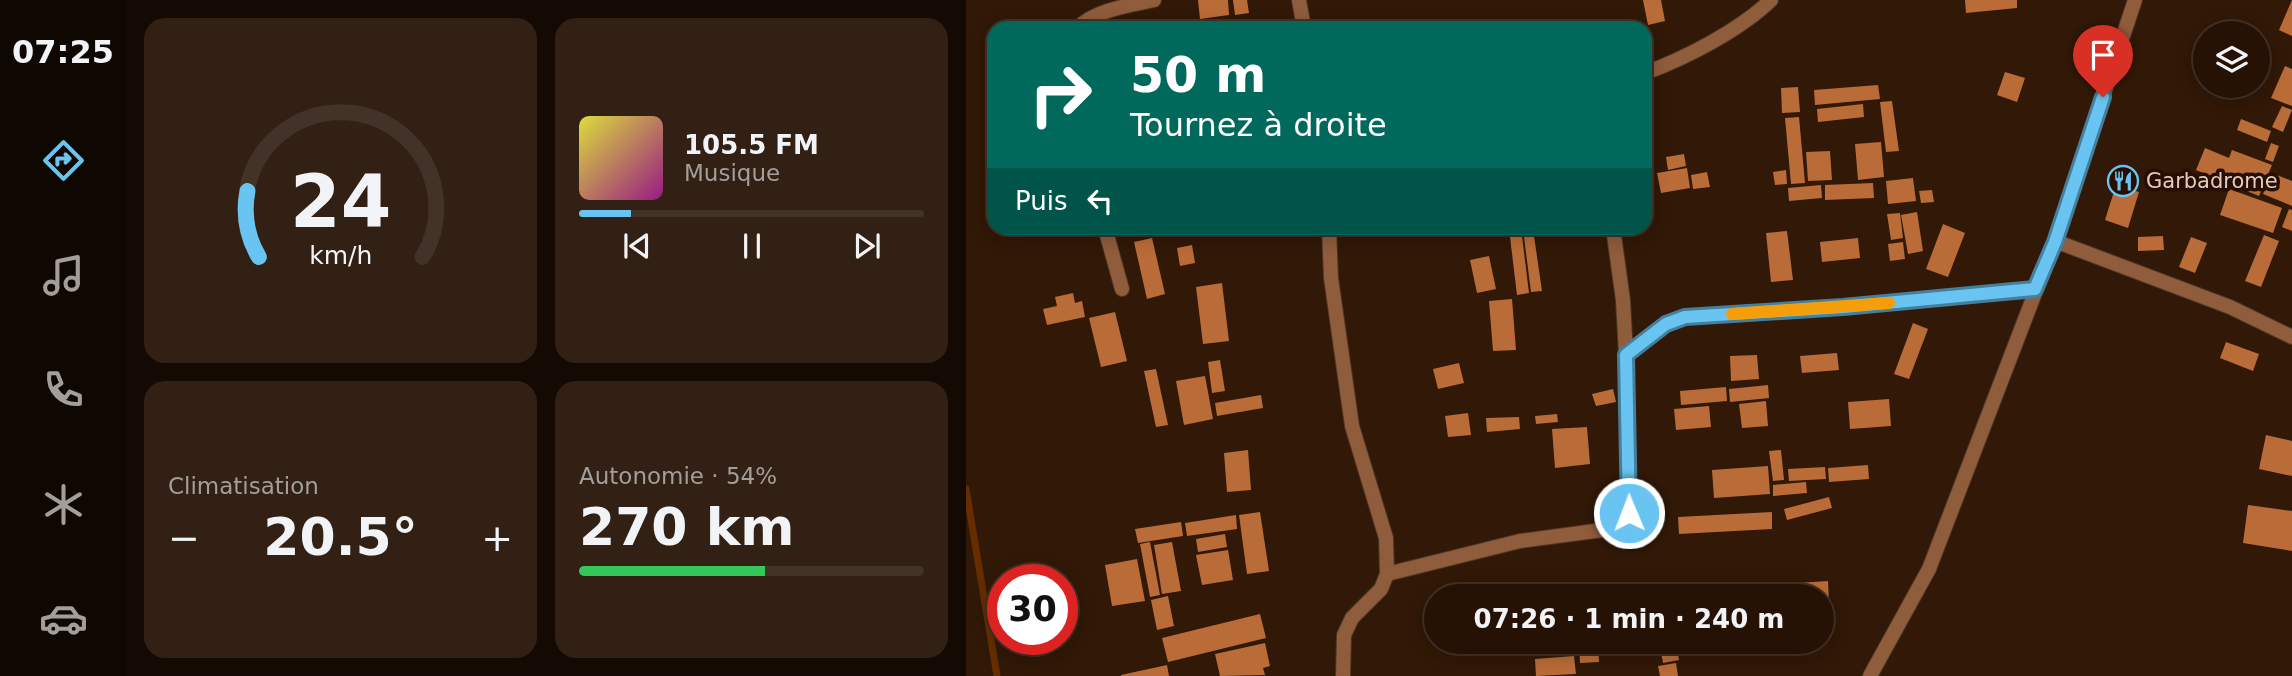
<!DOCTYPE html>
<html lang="fr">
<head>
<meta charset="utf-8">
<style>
	:root { --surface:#251205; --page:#312013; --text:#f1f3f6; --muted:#a39e9a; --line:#423227; --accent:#69c4f1 }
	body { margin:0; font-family:"DejaVu Sans",sans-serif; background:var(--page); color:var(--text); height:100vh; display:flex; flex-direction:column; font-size:26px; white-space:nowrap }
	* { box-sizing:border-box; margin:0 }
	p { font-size:23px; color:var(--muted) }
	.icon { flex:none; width:38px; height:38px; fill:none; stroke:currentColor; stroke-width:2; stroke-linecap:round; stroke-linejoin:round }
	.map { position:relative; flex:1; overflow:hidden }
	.details { display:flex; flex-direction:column; gap:18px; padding:18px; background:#140a03; width:840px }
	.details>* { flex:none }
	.guide { position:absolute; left:21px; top:21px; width:665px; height:214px; border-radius:21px; box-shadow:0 4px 18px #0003,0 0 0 2px var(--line); background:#00695c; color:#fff; overflow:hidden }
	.fabs { position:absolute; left:1227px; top:21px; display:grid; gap:14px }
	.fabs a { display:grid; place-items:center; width:77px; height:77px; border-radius:50%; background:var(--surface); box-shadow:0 4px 18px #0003,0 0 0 2px var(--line); font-size:35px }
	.speed { position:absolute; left:21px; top:564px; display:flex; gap:14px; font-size:35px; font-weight:700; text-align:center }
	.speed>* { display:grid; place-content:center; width:91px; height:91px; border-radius:50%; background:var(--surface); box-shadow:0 4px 18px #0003,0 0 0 2px var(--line); line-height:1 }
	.speed .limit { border:10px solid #d22; background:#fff; color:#111 }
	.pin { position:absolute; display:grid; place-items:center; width:60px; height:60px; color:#fff; margin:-72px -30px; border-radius:50% 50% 50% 0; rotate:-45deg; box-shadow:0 0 7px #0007 }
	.pin .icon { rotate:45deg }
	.me { position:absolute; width:77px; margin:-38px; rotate:359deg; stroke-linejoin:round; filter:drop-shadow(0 0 5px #0008) }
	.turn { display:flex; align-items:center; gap:24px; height:147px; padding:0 28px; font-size:32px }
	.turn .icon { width:91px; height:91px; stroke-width:2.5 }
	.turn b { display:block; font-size:49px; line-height:60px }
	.then { display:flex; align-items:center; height:66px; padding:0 28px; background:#0003; gap:14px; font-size:26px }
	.big { font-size:52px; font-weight:800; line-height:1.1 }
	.details .card { flex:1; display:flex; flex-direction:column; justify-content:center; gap:10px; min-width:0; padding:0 24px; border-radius:21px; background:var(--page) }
	.details .dial { align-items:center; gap:0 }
	.dial svg { height:182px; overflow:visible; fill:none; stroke:var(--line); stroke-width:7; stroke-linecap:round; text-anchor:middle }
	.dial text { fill:var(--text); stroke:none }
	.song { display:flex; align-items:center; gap:21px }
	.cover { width:84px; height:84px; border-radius:10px; background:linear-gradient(135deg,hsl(60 70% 55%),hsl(310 70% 35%)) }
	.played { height:7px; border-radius:4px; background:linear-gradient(90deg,var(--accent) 15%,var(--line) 15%) }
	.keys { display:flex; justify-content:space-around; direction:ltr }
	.heat { display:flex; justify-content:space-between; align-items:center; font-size:38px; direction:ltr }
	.charge { height:10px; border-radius:5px; background:linear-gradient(90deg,#34c759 54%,var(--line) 0) }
	.details .tiles { flex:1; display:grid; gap:18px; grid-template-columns:repeat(2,1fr) }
	.trip { position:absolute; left:458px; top:584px; width:410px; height:70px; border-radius:35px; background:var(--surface); box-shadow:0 4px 18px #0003,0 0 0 2px var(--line); font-weight:800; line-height:70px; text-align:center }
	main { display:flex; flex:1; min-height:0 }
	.tab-bar { display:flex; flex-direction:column; width:126px; justify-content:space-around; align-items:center; background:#0f0702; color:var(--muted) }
	.tab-bar .icon { width:49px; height:49px }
	.tab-bar .current { color:var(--accent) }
	.tab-bar b { font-size:32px; color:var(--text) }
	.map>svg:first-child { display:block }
</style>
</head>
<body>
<main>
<nav class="tab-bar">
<b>07:25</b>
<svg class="icon current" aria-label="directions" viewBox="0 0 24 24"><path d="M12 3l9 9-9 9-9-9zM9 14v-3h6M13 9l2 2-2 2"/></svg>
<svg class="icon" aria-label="music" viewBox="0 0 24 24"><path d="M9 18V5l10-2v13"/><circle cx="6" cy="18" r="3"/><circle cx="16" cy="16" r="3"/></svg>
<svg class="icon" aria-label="phone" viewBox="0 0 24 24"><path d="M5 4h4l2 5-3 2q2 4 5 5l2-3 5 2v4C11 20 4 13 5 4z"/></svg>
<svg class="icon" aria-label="climate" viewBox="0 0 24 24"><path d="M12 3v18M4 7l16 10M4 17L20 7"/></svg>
<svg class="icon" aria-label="car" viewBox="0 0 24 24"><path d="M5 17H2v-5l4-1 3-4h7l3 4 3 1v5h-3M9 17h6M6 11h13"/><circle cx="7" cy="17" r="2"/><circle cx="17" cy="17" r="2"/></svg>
</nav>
<section class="details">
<div class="tiles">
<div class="card dial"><svg viewBox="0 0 100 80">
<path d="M14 69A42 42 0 1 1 86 69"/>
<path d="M14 69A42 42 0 0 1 9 40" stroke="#69c4f1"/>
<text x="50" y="56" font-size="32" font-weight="700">24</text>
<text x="50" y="72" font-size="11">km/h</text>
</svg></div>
<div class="card">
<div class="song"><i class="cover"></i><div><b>105.5 FM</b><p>Musique</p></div></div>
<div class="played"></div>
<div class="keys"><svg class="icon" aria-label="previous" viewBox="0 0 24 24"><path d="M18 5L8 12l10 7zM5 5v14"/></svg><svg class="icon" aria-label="pause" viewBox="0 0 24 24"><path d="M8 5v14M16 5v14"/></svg><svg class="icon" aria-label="next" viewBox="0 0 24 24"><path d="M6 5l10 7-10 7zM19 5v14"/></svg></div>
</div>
<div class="card"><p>Climatisation</p>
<div class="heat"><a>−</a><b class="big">20.5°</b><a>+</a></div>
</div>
<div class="card"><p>Autonomie · 54%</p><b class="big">270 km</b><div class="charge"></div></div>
</div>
</section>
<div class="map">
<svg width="1326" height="676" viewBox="0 0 1326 676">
	<rect width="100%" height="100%" fill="#311807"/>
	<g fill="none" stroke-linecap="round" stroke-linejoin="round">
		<!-- stream -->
		<polyline stroke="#652d00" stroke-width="7" points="0,489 31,676"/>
	</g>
	<!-- building -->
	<g fill="#ba6c38">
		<polygon points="232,0 262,0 263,15 234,19"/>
		<polygon points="267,0 281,0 283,13 269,15"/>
		<polygon points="677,0 695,0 699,21 682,25"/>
		<polygon points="999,0 1051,0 1051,8 1000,13"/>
		<polygon points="1326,0 1326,36 1313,30"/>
		<polygon points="1319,66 1326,69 1326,106 1305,98"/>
		<polygon points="1039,72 1059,78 1051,102 1031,95"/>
		<polygon points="912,85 914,99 849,105 848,90"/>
		<polygon points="832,87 834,112 816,113 815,88"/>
		<polygon points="926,101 933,151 920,152 914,102"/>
		<polygon points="897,104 898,117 852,122 851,109"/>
		<polygon points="1316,106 1326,110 1317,132 1306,127"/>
		<polygon points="833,117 839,183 825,184 819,118"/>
		<polygon points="1275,119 1305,131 1301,142 1271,130"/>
		<polygon points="915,142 918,177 892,180 889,144"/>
		<polygon points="1305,143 1313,146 1307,162 1299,159"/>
		<polygon points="1239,148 1263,158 1266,150 1306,165 1293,196 1230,170"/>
		<polygon points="864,151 866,180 842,181 840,152"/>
		<polygon points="718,154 720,166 702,170 700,157"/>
		<polygon points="721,168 724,188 695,193 691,173"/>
		<polygon points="820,170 821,184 809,185 807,172"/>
		<polygon points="741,172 744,187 727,189 725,175"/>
		<polygon points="1306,173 1326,181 1326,206 1297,194"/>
		<polygon points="947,178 950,201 922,204 920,181"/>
		<polygon points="907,183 908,198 859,200 859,185"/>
		<polygon points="855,185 856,198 823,201 822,188"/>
		<polygon points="1150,185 1173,192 1162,228 1139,220"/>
		<polygon points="1263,189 1316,208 1307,233 1254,215"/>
		<polygon points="966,190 968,202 955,203 953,191"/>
		<polygon points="1323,209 1326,210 1326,231 1316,227"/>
		<polygon points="951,212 957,251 942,254 935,215"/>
		<polygon points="934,213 937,238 925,240 921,214"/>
		<polygon points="977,224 999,233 982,277 960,269"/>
		<polygon points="821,231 827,280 805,282 800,233"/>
		<polygon points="1298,235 1313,241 1295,287 1279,281"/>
		<polygon points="556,236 563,293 551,295 544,237"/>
		<polygon points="568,236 576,291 565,292 558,237"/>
		<polygon points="1197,236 1198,250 1172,251 1172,237"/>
		<polygon points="1225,237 1241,243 1229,273 1213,267"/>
		<polygon points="186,238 199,294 181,299 168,242"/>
		<polygon points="892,238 894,258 856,262 854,242"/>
		<polygon points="937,242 939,259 924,261 922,244"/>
		<polygon points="226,245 229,263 214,266 211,248"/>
		<polygon points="523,256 530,289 511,293 504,260"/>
		<polygon points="256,283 263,341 237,344 230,287"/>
		<polygon points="107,293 109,303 116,301 119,317 81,325 77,309 91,306 89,297"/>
		<polygon points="546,299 550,350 527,351 523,301"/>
		<polygon points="149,312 161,361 135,367 123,318"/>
		<polygon points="947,323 962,329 943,379 928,374"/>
		<polygon points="1260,342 1293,354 1287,371 1254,358"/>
		<polygon points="871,353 873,370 836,373 834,356"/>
		<polygon points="791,355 793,379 765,381 764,356"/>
		<polygon points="254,360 259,391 246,393 242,362"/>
		<polygon points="493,363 498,383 472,389 467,369"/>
		<polygon points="190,369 202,425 190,427 178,371"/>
		<polygon points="239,376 247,419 218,425 210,381"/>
		<polygon points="802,385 803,398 764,402 763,389"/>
		<polygon points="760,387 761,401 715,405 714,391"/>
		<polygon points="647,389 650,402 630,406 626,394"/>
		<polygon points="295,395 297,408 251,416 249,403"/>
		<polygon points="923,399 925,426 884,429 882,402"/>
		<polygon points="800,401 802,426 776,428 773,404"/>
		<polygon points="743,406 745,427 710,430 708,409"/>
		<polygon points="502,413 505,435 482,437 479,416"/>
		<polygon points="591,414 592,422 570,424 569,416"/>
		<polygon points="553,417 554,429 521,432 520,418"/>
		<polygon points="621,427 624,464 589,468 586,429"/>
		<polygon points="1300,435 1326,441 1326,476 1293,469"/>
		<polygon points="282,450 285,490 261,492 258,453"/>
		<polygon points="815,450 818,480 807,481 803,451"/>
		<polygon points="902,465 903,479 863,482 862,468"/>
		<polygon points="802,466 804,494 748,498 746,470"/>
		<polygon points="859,467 860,479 823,481 822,469"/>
		<polygon points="840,482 841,493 807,496 807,485"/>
		<polygon points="863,497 866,508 821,520 818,509"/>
		<polygon points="1282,505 1326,511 1326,551 1277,543"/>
		<polygon points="294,512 303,571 281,574 273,515"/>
		<polygon points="806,512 806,529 713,534 712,517"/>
		<polygon points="270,515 271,529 221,536 219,523"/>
		<polygon points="215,522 217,536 172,543 169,529"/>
		<polygon points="259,534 261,547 232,552 230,539"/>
		<polygon points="184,542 194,595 184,597 174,544"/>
		<polygon points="206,542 215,591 196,594 188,545"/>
		<polygon points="262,550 267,580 236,585 230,555"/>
		<polygon points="171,559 179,601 146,606 139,565"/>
		<polygon points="862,581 863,603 856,604 856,597 755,597 754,588"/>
		<polygon points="748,587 749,597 710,597 710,591"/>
		<polygon points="202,596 208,626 191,630 185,600"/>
		<polygon points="294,614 300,638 202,662 196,638"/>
		<polygon points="613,642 632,642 633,662 614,663"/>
		<polygon points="693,642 710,642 713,660 697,663"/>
		<polygon points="761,642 801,642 801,647 761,649"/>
		<polygon points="299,643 304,666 297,668 299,675 254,676 249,654"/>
		<polygon points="608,656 610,674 570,676 569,659"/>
		<polygon points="710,663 712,676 694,676 692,666"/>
		<polygon points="201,665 203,676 155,676 155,675"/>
	</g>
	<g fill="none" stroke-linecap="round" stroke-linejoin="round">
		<!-- minor casing -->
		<g stroke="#4d3525" stroke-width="16">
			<g id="minor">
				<polyline points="333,0 338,28"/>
				<path d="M112 28C128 10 166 5 188 0"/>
				<path d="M679 73C720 58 774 30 805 0"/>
				<polyline points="139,228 156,289"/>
				<polyline points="363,228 365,278 386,426 420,538 421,574 415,589 386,618 378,635 377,676"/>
				<polyline points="1089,241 1264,307 1326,337"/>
				<polyline points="660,355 700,324 719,317 901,305 1069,289"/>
				<polyline points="421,574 554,541 644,529 656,524 663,513 660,355 657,300 647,228"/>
				<polyline points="904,676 963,569 1089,241 1169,0"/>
			</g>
		</g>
		<!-- minor -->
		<use href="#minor" stroke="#8f5c3c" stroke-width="14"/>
	</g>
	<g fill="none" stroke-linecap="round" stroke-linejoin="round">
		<!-- route casing -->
		<g stroke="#447f9d" stroke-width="18">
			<polyline id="route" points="663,513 660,355 700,324 719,317 877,307 1069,289 1089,242 1137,97"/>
		</g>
		<!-- route -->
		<use href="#route" stroke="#69c4f1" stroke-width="12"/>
		<!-- slow -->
		<polyline stroke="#f59e0b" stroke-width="12" points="766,314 923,303"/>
	</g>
	<!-- icons -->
	<defs>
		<g id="restaurant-ring" transform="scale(1.575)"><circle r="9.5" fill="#270e01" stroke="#69c4f1" stroke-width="1.5"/><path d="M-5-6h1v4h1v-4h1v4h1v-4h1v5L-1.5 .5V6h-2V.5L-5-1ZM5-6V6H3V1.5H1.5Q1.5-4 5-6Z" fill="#69c4f1"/></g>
	</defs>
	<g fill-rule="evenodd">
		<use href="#restaurant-ring" x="1157" y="181"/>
	</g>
	<g text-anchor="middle" stroke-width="7" stroke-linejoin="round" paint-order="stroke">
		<!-- poi labels -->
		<g font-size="21" fill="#dfcdc3" stroke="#270e01" text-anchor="start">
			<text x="1180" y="188">Garbadrome</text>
		</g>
	</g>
</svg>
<div class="fabs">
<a><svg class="icon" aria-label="layers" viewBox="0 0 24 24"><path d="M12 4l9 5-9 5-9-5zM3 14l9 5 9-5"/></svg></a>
</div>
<div class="speed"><div class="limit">30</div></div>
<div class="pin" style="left:1137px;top:97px;background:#d93025"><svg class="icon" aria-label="arrive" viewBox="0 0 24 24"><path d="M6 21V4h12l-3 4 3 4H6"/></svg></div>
<svg class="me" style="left:663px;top:513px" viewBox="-20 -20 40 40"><circle r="17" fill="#69c4f1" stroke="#fff" stroke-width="3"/><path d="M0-11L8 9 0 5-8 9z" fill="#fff"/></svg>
<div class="trip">07:26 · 1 min · 240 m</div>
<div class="guide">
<div class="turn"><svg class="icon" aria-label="right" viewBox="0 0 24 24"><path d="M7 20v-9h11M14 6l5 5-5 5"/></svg><div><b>50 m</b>Tournez à droite</div></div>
<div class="then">Puis<svg class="icon" aria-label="left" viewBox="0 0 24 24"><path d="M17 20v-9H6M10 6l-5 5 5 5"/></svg></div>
</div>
</div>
</main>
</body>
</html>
